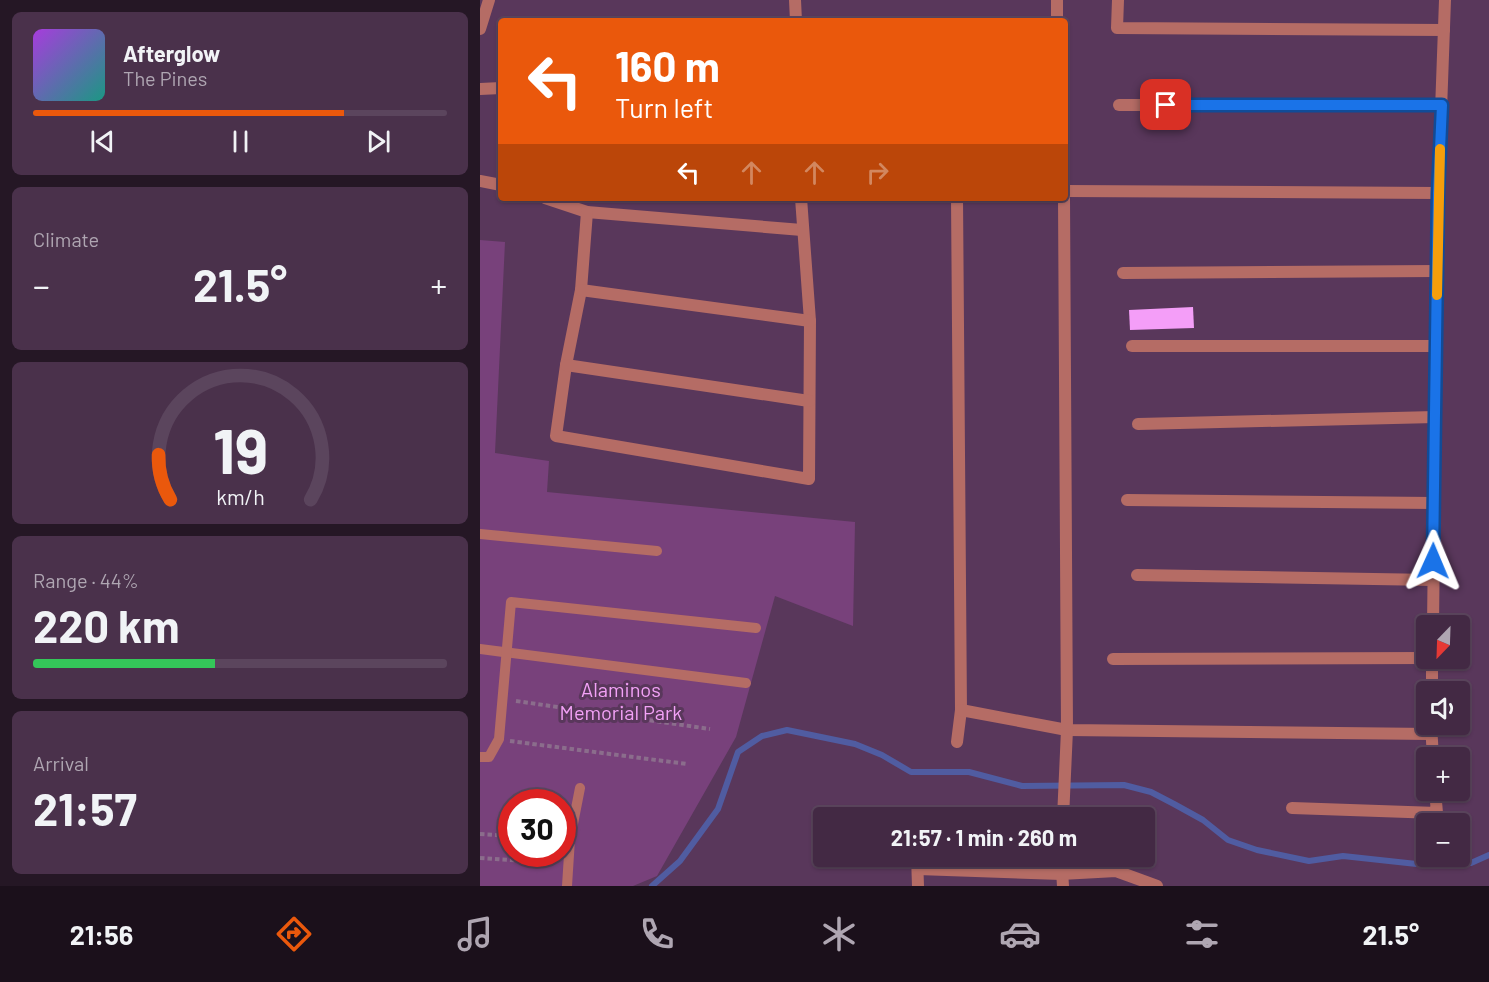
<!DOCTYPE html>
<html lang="en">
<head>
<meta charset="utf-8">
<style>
	:root { --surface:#432944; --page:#4a314b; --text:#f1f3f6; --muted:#afa6b2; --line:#5b455d; --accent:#ea580c }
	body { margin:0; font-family:Barlow,sans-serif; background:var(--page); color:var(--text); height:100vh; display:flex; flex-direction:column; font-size:22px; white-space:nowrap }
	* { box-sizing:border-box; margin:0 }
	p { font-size:20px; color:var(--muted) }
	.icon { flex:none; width:33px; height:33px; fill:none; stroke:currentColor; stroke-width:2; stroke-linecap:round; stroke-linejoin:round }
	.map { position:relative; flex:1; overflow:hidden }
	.sheet { display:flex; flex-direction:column; gap:12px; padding:12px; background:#251725; width:480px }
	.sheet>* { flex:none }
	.guide { position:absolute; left:18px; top:18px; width:570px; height:183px; border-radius:6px; box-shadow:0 2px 4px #0004,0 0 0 2px var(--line); background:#ea580c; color:#fff; overflow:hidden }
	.needle { width:39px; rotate:203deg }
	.fabs { position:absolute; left:936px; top:615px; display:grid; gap:12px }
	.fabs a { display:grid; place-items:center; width:54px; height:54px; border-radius:6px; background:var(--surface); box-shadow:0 2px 4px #0004,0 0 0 2px var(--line); font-size:30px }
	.speed { position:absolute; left:18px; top:789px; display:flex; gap:12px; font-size:30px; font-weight:700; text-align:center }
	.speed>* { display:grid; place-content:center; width:78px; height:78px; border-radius:50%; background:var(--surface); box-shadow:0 2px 4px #0004,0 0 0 2px var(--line); line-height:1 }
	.speed .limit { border:9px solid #d22; background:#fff; color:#111 }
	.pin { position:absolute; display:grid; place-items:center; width:51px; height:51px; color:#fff; margin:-26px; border-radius:12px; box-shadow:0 3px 9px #0006 }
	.me { position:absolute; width:66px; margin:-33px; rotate:1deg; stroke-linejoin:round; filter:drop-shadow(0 0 4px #0008) }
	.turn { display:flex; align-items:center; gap:21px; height:126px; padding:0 18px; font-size:27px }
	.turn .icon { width:78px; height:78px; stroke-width:2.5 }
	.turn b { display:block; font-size:42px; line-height:51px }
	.lanes { display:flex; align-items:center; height:57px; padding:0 18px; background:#0003; justify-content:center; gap:30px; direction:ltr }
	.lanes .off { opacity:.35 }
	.big { font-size:45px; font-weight:700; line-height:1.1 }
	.sheet .tile { flex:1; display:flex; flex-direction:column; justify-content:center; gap:9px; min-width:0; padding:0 21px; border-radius:9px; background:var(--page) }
	.sheet .dial { align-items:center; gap:0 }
	.dial svg { height:156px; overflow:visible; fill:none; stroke:var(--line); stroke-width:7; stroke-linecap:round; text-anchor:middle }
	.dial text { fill:var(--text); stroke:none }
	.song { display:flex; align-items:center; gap:18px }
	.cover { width:72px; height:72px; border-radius:9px; background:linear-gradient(135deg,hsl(280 70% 55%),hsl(170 70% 35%)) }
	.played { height:6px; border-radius:3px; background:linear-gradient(90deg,var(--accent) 75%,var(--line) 75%) }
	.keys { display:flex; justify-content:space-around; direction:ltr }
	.heat { display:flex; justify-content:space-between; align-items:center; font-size:33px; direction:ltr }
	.charge { height:9px; border-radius:4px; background:linear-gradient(90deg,#34c759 44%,var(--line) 0) }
	.trip { position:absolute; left:333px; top:807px; width:342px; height:60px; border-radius:6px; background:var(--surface); box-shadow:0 2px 4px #0004,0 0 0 2px var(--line); font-weight:700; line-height:60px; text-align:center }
	.menu { display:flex; height:96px; justify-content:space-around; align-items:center; background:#1b101b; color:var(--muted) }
	.menu .icon { width:42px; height:42px }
	.menu .on { color:var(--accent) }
	.menu b { font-size:27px; color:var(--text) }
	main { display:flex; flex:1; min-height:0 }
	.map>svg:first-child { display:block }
</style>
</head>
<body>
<main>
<section class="sheet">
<div class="tile">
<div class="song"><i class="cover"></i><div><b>Afterglow</b><p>The Pines</p></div></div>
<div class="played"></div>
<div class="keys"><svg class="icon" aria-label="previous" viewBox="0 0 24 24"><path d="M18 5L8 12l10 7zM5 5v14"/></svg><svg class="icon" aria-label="pause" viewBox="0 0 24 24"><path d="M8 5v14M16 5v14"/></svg><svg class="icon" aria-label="next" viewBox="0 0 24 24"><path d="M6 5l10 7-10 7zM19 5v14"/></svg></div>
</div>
<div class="tile"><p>Climate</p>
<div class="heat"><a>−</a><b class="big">21.5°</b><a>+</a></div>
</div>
<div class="tile dial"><svg viewBox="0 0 100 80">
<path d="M14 69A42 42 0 1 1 86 69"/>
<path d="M14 69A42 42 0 0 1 8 46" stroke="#ea580c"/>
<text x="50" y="56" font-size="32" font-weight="700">19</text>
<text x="50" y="72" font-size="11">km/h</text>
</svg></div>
<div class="tile"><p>Range · 44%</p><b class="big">220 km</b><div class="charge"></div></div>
<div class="tile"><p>Arrival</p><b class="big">21:57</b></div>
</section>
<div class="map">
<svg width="1009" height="886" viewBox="0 0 1009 886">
	<rect width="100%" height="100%" fill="#59375b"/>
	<!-- green -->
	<path fill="#78417b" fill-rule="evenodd" d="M0 240 25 242 15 453 69 461 67 492 375 522 373 626 295 596 256 737 177 876 153 886H0ZM32 802H82V854H32Z"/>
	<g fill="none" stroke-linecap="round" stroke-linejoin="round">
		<!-- stream -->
		<polyline stroke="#505ca1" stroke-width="6" points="172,886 200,861 238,809 258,752 282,736 307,730 375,744 402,755 431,772 489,772 542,786 644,785 671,792 694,804 723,820 748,840 777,850 829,861 863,856 955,866 991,863 1009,855"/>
	</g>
	<!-- building -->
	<polygon fill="#f49ef8" points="713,307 714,328 650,330 649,310"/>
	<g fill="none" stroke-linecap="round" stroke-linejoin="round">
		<!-- path -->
		<g stroke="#8b6d8c" stroke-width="4" stroke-dasharray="4.5 3" stroke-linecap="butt">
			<polyline points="36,701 230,729"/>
			<polyline points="30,741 207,764"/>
			<polyline points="0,834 32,836"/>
			<polyline points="0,858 74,863"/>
		</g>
		<!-- lane -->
		<g stroke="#b56c65" stroke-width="10">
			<polyline points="0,534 177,551"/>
			<polyline points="0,649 266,683"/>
			<polyline points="0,757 9,757 19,739 31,602 276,628"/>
			<polyline points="87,886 90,839 100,788"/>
		</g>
		<!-- street -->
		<g stroke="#b56c65" stroke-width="12">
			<polyline points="315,0 316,21"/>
			<polyline points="577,0 577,21"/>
			<polyline points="638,0 637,28 964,30"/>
			<polyline points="0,29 9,0"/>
			<polyline points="0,89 21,88"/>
			<polyline points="639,105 962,105"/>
			<polyline points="0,181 21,185"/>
			<polyline points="585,191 958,193"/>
			<polyline points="65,198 107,212 322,230"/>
			<polyline points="477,198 481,710 477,742"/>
			<polyline points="107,212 101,290 86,365 76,436 329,479 330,321 321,198"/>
			<polyline points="643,273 957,271"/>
			<polyline points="101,290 330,321"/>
			<polyline points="652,346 956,346"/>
			<polyline points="86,365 329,401"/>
			<polyline points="658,424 955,417"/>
			<polyline points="647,500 954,503"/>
			<polyline points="657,575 953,580"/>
			<polyline points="953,626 958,193 965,0"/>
			<polyline points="633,659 946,658"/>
			<polyline points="952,692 952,658"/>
			<polyline points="481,710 587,730 951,734"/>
			<polyline points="951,724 953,758"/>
			<polyline points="812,808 957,813 955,790"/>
			<polyline points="583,818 587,730 584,198"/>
			<polyline points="437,856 438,886"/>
			<polyline points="581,856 583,886"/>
			<polyline points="438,869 581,874 636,871 677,886"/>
		</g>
	</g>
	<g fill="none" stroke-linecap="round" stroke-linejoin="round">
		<!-- route casing -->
		<g stroke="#114b97" stroke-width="15">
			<polyline id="route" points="686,105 962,105 958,193 953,561"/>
		</g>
		<!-- route -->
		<use href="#route" stroke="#1a73e8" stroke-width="10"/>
		<!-- slow -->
		<polyline stroke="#f59e0b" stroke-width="10" points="957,295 960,149"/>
	</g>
	<g text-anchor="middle" stroke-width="6" stroke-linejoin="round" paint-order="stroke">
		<!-- park labels -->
		<g font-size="20" fill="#f3a2f7" stroke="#59375b">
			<text x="141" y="697">Alaminos<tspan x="141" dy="23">Memorial Park</tspan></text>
		</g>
	</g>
</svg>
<div class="fabs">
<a><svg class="needle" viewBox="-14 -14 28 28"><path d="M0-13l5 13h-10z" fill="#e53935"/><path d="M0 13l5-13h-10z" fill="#afa6b2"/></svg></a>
<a><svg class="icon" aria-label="sound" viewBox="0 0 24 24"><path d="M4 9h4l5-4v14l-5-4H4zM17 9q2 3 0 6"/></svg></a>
<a>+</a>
<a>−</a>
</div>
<div class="speed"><div class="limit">30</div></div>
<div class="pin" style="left:686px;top:105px;background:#d93025"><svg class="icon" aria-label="arrive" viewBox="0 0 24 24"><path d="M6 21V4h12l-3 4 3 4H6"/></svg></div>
<svg class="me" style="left:953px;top:561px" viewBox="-20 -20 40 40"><path d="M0-17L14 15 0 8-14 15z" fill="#1a73e8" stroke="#fff" stroke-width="4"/></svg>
<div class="trip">21:57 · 1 min · 260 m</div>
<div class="guide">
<div class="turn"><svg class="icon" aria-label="left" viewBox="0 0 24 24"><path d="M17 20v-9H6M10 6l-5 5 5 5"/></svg><div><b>160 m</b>Turn left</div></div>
<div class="lanes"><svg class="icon" aria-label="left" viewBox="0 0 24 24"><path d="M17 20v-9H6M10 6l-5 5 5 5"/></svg><svg class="icon off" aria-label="ahead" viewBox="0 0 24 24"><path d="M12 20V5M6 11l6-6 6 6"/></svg><svg class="icon off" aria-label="ahead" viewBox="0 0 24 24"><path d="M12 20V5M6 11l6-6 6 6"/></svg><svg class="icon off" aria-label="right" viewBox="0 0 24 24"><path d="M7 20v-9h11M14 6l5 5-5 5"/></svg></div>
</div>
</div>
</main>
<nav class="menu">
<b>21:56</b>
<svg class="icon on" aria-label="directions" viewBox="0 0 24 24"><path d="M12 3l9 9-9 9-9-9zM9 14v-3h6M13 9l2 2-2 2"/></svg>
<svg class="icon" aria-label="music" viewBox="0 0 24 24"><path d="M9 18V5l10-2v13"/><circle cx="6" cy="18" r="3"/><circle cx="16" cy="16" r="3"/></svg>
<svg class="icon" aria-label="phone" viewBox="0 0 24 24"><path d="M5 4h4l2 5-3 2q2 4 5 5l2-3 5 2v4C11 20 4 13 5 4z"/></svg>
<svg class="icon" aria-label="climate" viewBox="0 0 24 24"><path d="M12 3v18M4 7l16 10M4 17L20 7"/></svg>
<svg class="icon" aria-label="car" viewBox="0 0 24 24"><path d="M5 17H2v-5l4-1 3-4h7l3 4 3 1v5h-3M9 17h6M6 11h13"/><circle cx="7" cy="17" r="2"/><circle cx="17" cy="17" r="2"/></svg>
<svg class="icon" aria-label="filters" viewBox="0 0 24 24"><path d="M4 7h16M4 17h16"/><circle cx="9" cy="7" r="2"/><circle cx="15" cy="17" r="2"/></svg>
<b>21.5°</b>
</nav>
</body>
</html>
